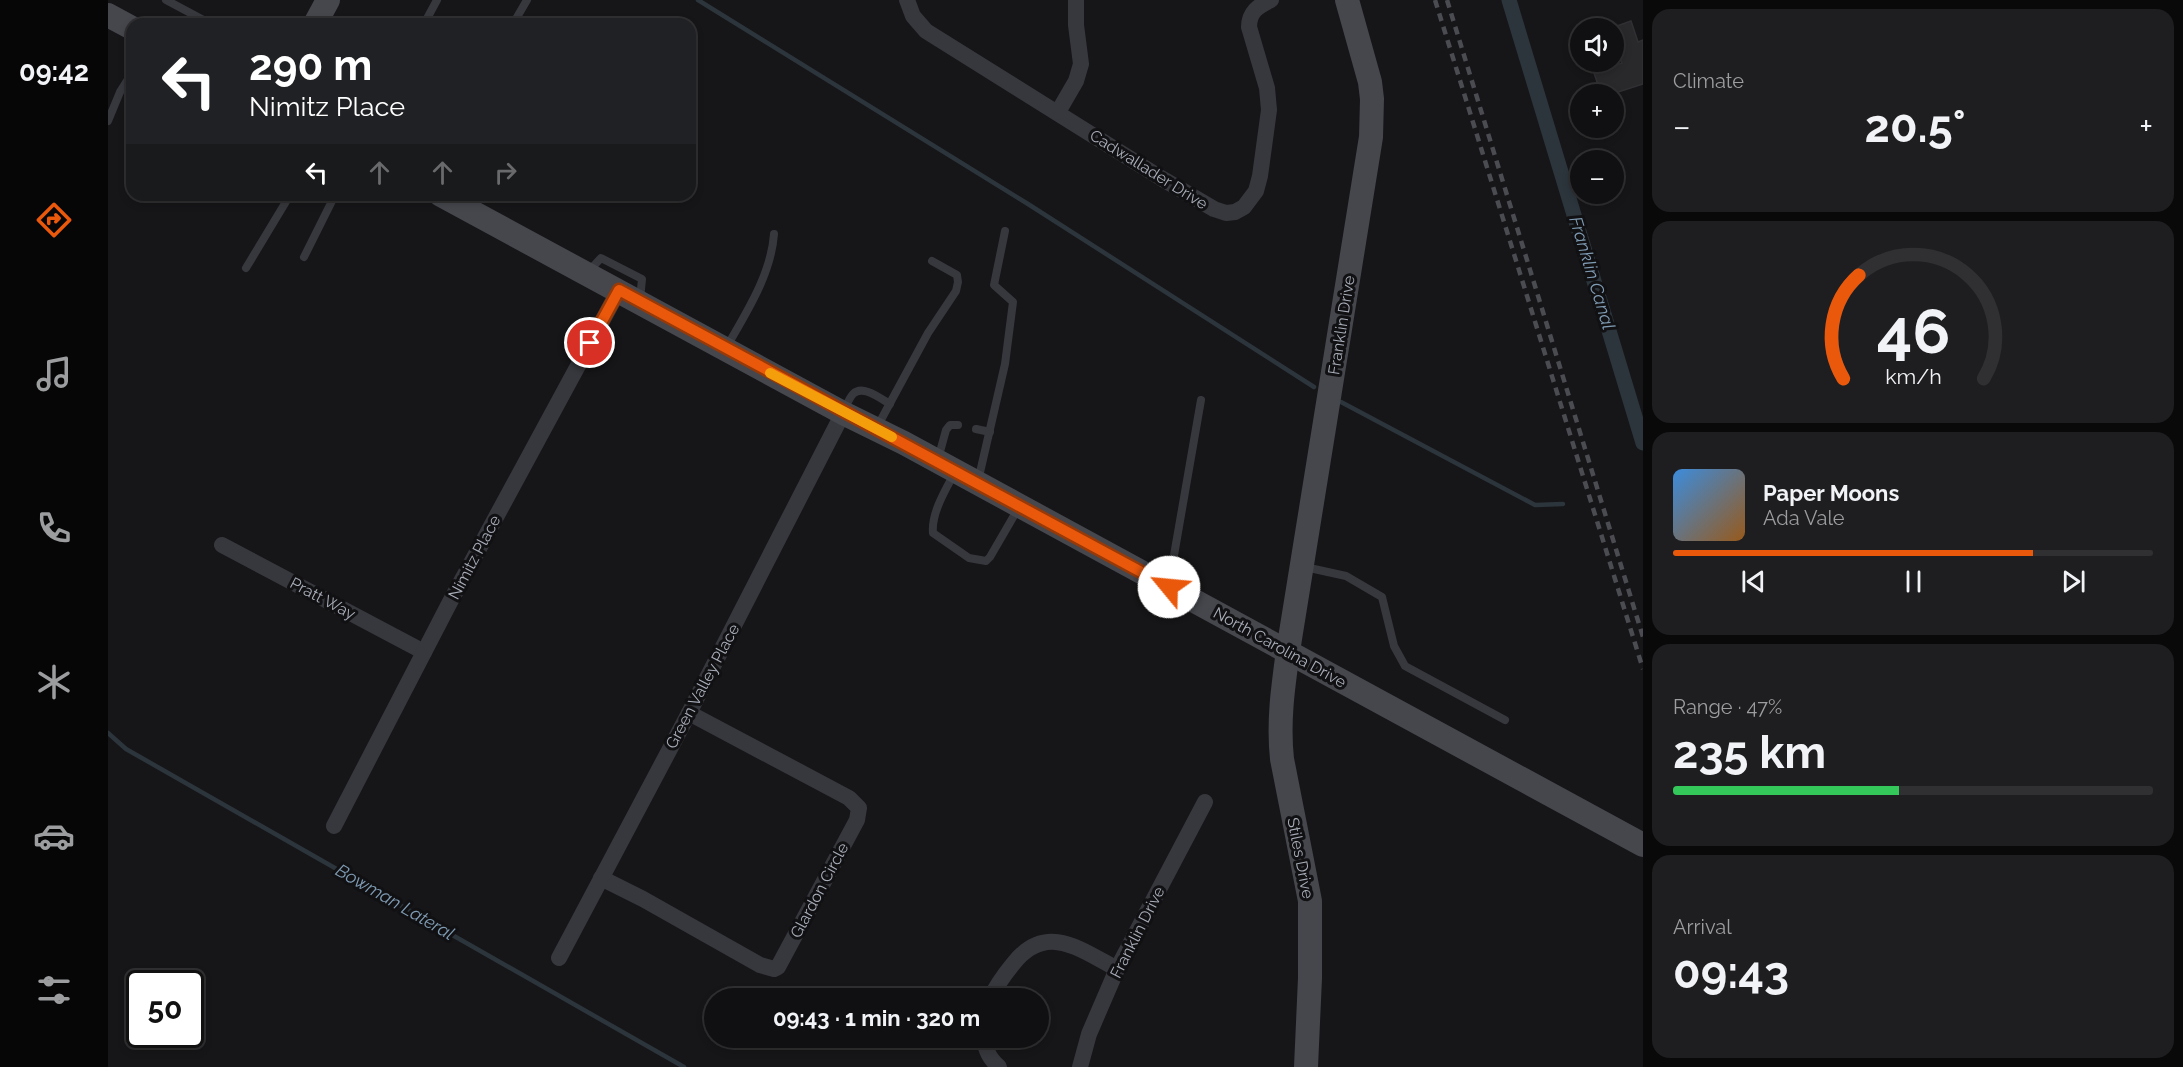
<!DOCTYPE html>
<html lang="en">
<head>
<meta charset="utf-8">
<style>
	:root { --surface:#101012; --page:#1e1e20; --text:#f1f3f6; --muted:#9c9d9f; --line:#303032; --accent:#ea580c }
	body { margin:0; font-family:Raleway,sans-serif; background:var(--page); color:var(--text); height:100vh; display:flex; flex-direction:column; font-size:22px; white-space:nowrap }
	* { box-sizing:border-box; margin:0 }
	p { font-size:20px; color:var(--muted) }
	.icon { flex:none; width:33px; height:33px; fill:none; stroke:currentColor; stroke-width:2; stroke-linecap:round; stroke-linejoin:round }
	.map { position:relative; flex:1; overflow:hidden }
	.drawer { display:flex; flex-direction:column; gap:9px; padding:9px; background:#09090a; width:540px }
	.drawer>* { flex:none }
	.hud { position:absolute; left:18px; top:18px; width:570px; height:183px; border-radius:18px; box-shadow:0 3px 9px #0003,0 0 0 2px var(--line); background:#202124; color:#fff; overflow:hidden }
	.tools { position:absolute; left:1462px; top:18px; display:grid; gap:12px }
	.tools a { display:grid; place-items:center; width:54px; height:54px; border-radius:50%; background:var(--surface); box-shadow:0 3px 9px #0003,0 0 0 2px var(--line); font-size:30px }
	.speed { position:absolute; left:18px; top:970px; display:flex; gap:12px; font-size:30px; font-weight:700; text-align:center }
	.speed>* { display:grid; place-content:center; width:78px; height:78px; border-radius:50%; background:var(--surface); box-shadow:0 3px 9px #0003,0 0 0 2px var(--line); line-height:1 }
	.speed .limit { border:3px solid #111; border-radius:9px; background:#fff; color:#111 }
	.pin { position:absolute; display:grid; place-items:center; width:51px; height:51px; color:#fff; margin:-26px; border:3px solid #fff; border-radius:50%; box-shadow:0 2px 6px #0007 }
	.me { position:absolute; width:66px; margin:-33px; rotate:298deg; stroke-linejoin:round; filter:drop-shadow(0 0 4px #0008) }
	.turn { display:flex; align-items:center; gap:21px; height:126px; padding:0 24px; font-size:27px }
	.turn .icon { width:78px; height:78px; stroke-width:2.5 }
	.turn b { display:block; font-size:42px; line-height:51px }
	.lanes { display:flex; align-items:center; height:57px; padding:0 24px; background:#0003; justify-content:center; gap:30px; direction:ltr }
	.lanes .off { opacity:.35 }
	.big { font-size:45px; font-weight:700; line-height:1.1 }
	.drawer .card { flex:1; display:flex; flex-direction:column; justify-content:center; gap:9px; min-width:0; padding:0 21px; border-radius:18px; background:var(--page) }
	.drawer .dial { align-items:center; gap:0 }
	.dial svg { height:156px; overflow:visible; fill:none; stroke:var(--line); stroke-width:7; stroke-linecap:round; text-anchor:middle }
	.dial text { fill:var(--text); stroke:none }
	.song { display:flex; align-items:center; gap:18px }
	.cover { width:72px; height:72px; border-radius:9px; background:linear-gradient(135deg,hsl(210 70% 55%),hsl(30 70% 35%)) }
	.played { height:6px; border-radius:3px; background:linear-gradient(90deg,var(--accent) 75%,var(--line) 75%) }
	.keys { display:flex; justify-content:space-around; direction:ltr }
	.heat { display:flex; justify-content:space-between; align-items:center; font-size:33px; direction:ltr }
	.charge { height:9px; border-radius:4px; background:linear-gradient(90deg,#34c759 47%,var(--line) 0) }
	.trip { position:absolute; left:596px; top:988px; width:345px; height:60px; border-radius:30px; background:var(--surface); box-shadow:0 3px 9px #0003,0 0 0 2px var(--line); font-weight:700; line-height:60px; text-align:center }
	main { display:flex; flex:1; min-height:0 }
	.tab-bar { display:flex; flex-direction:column; width:108px; justify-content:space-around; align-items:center; background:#060607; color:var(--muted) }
	.tab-bar .icon { width:42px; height:42px }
	.tab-bar .selected { color:var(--accent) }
	.tab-bar b { font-size:27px; color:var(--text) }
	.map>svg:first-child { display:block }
</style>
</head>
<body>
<main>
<nav class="tab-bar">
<b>09:42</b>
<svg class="icon selected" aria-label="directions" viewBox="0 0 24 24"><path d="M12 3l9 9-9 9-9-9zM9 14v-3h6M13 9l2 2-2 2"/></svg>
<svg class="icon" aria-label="music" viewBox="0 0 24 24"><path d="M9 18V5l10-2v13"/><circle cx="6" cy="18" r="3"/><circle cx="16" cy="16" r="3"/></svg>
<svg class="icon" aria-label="phone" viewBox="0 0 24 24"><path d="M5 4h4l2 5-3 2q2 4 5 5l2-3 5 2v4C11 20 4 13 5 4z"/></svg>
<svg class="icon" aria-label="climate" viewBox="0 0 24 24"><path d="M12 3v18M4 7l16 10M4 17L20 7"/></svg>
<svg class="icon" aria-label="car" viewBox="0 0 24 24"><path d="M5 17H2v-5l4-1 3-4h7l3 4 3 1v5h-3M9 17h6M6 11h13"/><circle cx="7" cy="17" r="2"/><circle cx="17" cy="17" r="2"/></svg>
<svg class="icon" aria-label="filters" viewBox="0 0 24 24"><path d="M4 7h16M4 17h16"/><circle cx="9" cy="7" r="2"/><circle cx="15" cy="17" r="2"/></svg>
</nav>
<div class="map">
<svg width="1535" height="1067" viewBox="0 0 1535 1067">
	<rect width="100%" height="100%" fill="#161618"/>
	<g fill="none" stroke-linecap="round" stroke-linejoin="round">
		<!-- stream -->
		<g stroke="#2c353c" stroke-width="4.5">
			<polyline points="590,0 920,204 1206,387"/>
			<polyline points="1233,402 1427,505 1455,504"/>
			<polyline points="0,733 18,749 576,1067"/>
		</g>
		<!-- canal -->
		<polyline stroke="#2c353c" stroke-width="15" points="1401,0 1535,443"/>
	</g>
	<!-- building -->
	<polygon fill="#29292c" stroke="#303034" stroke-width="1.5" points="1523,21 1530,42 1535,40 1535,84 1504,94 1493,94 1486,73 1514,63 1506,40 1506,27"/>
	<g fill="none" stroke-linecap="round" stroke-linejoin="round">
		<!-- lane -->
		<g stroke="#37383d" stroke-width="8">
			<polyline points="58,0 103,24"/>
			<polyline points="316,24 329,0"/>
			<polyline points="405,24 419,0"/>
			<polyline points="0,121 12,92 24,73"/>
			<polyline points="196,257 227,195"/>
			<polyline points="138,268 182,195"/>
			<polyline points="479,273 493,258 534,279 532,299"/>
			<path d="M618 348C638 313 663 275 666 234"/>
			<path d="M735 412C738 407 741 398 745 394 755 384 773 399 782 404"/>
			<polyline points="768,429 820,333 848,291 850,282 849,275 824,261"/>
			<polyline points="868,429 882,432"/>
			<polyline points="830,459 838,430 842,425 850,425"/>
			<path d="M847 472C838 489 823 513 825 533L861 558 878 561 882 557 911 507"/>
			<polyline points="870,481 897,364 905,302 886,285 897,231"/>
			<polyline points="1197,567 1238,576 1274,597 1286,646 1297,666 1397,720"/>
			<polyline points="1061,584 1093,400"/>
		</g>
		<!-- street -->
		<g stroke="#37383d" stroke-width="16">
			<path d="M799 0 805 16 818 31 1053 178 1106 209 1118 213 1127 212 1136 207 1148 191 1152 176 1161 110 1159 88 1141 27C1141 12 1150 6 1163 0"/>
			<polyline points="950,112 968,81 973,64 968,25 968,0"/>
			<polyline points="114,545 316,652"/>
			<polyline points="226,826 342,602 511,290"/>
			<polyline points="493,878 535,899 652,965 666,969 670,967 749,820 751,808 741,798 581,713"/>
			<polyline points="451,958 581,713 735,413"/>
			<path d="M882 999C888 986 896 975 905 964 938 922 972 949 1009 969"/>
			<path d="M876 1038C878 1051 881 1058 891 1067"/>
			<polyline points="972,1067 981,1034 1009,969 1097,802"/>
		</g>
		<!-- secondary -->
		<g stroke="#45474d" stroke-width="24">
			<polyline points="0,15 24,28"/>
			<polyline points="207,24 220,0"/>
			<polyline points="333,195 735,413 796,443 1535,845"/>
			<path d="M1198 1067 1202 978V901L1174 759C1170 722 1175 687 1180 651L1263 137 1264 99 1262 82 1239 0"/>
		</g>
		<!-- rail -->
		<g stroke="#4a4c52" stroke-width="4.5" stroke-dasharray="8 6" stroke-linecap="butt">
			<polyline points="1327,0 1535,669"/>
			<polyline points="1339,0 1535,637"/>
		</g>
	</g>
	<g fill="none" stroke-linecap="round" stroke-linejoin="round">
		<!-- route casing -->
		<g stroke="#983908" stroke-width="15">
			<polyline id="route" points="482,343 511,290 1061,587"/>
		</g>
		<!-- route -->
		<use href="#route" stroke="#ea580c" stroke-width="10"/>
		<!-- slow -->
		<polyline stroke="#f59e0b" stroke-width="10" points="662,373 784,437"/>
	</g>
	<g text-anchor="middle" stroke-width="6" stroke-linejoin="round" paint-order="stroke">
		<!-- street labels -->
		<g font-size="16" fill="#a8adb8" stroke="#111113">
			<text transform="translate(1041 169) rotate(32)" y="6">Cadwallader Drive</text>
			<text transform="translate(1233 325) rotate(-81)" y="6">Franklin Drive</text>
			<text transform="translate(366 557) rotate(-62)" y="6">Nimitz Place</text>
			<text transform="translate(215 598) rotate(28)" y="6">Pratt Way</text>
			<text transform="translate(1172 647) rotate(29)" y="6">North Carolina Drive</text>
			<text transform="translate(594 686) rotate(-62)" y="6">Green Valley Place</text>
			<text transform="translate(1193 858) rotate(79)" y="6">Stiles Drive</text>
			<text transform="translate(711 890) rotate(-62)" y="6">Glardon Circle</text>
			<text transform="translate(1029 932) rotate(-63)" y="6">Franklin Drive</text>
		</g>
		<!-- water labels -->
		<g font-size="18" font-style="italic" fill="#7f9bb3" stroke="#111113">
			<text transform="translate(1484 273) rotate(73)" y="6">Franklin Canal</text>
			<text transform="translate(287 902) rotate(30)" y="6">Bowman Lateral</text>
		</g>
	</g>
</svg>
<div class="tools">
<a><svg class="icon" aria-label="sound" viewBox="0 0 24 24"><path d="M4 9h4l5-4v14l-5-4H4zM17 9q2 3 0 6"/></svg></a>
<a>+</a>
<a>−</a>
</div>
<div class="speed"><div class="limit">50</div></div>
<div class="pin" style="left:482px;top:343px;background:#d93025"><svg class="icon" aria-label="arrive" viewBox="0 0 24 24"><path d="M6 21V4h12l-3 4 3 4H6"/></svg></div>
<svg class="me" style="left:1061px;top:587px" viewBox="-20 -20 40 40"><circle r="19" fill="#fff"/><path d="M0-13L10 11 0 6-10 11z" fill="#ea580c"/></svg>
<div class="trip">09:43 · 1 min · 320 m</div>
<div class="hud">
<div class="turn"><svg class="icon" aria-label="left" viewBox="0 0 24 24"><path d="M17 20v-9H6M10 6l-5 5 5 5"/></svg><div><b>290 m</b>Nimitz Place</div></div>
<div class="lanes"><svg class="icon" aria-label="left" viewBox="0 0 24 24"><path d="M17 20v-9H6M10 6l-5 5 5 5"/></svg><svg class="icon off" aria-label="ahead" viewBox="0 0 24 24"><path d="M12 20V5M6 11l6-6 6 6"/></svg><svg class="icon off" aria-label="ahead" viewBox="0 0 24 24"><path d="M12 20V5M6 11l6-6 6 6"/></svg><svg class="icon off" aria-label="right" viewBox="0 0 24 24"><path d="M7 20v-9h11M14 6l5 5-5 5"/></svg></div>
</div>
</div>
<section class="drawer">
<div class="card"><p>Climate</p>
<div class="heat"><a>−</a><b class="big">20.5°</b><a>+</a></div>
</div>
<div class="card dial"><svg viewBox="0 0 100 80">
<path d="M14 69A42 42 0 1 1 86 69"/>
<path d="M14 69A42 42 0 0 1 22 16" stroke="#ea580c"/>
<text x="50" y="56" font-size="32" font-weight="700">46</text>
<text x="50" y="72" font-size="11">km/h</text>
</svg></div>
<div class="card">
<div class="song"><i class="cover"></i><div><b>Paper Moons</b><p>Ada Vale</p></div></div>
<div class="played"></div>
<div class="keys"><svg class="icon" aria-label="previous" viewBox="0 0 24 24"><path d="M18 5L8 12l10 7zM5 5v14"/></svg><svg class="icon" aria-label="pause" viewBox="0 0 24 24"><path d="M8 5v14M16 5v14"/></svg><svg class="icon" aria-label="next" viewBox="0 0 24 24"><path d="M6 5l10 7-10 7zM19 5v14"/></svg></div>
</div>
<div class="card"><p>Range · 47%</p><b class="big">235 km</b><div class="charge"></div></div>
<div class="card"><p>Arrival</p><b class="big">09:43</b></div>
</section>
</main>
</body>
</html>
